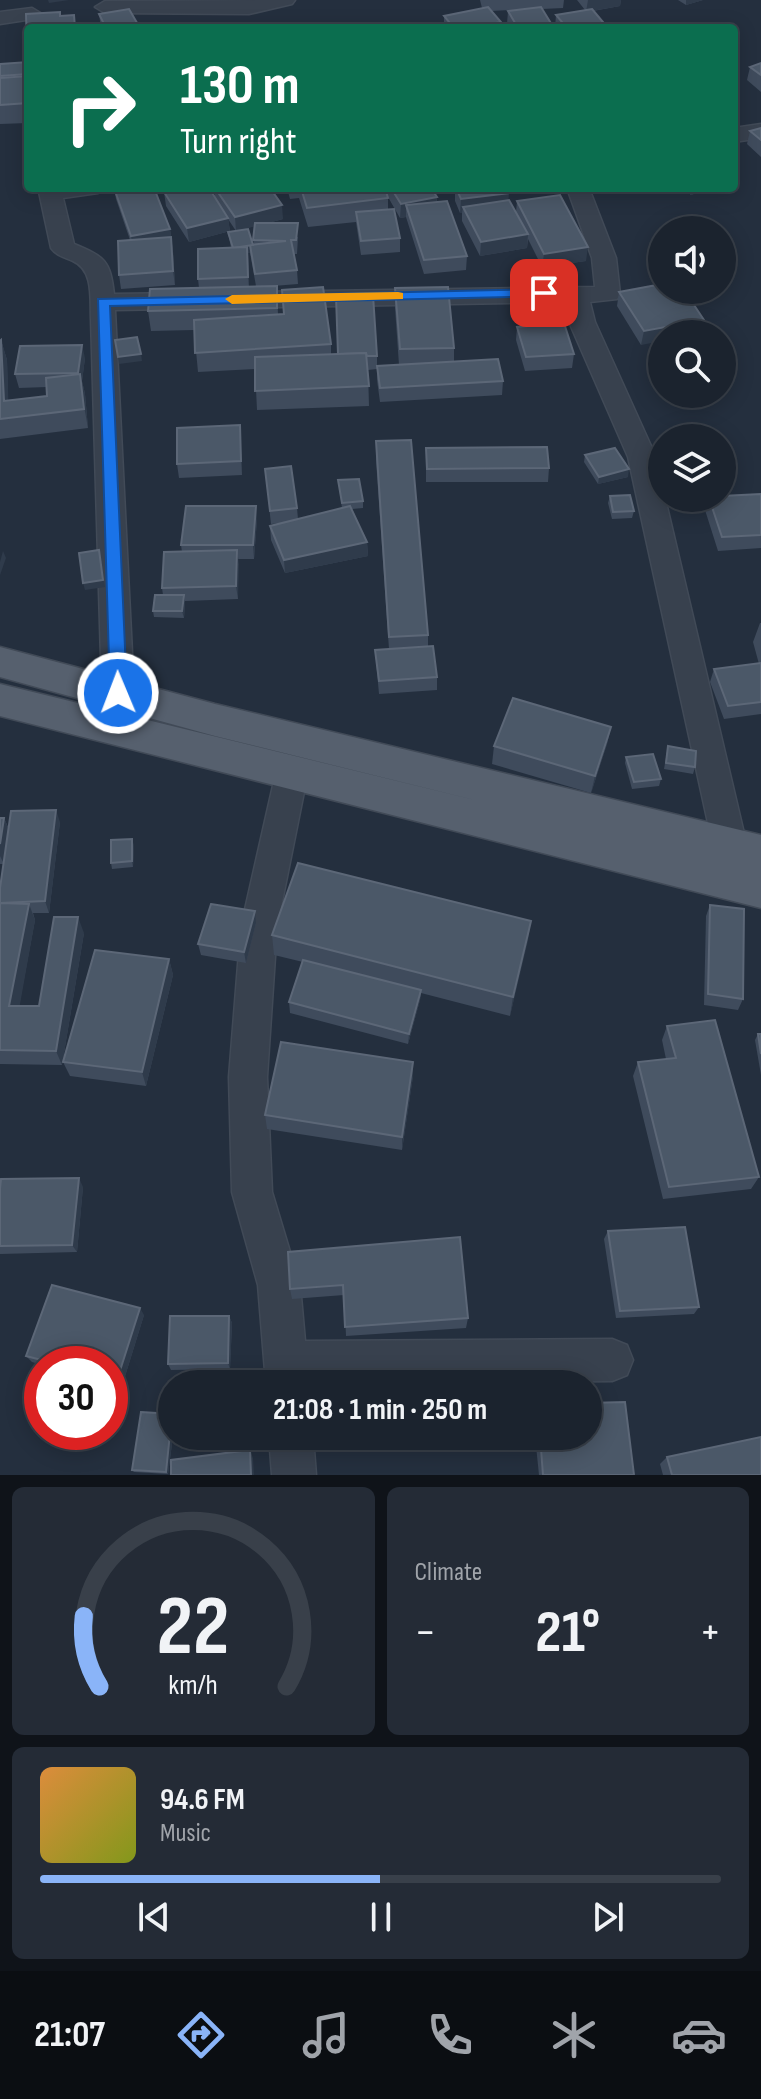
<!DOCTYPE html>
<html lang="en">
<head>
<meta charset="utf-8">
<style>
	:root { --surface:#1b232e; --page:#242b36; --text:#f1f3f6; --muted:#a0a4aa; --line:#39404a; --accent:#8ab4f8 }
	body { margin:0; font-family:"Sofia Sans Condensed",sans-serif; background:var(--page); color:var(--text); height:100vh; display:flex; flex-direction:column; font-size:30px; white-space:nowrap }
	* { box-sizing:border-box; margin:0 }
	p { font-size:26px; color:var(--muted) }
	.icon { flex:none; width:44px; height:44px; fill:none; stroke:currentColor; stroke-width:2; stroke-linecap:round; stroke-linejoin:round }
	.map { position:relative; height:1475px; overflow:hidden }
	.details { display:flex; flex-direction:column; gap:12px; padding:12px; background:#0f1319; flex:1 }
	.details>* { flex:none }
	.hud { position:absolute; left:24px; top:24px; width:714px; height:168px; border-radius:8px; box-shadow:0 4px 20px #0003,0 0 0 2px var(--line); background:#0b6e4f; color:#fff; overflow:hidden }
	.controls { position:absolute; left:648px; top:216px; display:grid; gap:16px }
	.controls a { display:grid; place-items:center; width:88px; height:88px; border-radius:50%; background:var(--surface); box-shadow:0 4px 20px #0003,0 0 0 2px var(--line); font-size:40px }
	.speed { position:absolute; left:24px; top:1346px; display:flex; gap:16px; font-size:40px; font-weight:700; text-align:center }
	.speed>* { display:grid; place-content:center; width:104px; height:104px; border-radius:50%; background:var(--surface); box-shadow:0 4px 20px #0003,0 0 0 2px var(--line); line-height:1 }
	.speed .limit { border:12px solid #d22; background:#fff; color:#111 }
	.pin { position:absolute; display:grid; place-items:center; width:68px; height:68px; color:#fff; margin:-34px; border-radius:16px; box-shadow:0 4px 12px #0006 }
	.me { position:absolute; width:88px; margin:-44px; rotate:359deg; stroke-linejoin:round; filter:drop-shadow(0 0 6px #0008) }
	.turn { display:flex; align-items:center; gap:28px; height:168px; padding:0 24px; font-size:36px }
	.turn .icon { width:104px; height:104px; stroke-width:2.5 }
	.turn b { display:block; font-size:56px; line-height:68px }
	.big { font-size:60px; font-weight:700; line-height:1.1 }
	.details .widget { flex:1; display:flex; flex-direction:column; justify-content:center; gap:12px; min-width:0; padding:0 28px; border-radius:12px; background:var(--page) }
	.details .dial { align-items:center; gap:0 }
	.dial svg { height:208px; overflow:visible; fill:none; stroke:var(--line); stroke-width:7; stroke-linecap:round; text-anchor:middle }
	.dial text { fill:var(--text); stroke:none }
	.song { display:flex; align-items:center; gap:24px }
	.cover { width:96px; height:96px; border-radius:12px; background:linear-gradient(135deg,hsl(30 70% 55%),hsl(70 70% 35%)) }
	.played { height:8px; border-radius:4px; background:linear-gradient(90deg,var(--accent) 50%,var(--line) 50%) }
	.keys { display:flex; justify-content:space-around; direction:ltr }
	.heat { display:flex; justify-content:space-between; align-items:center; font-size:44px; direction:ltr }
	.details .tiles { flex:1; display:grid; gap:12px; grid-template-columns:1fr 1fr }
	.widget:last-child { grid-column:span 2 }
	.trip { position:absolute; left:158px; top:1370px; width:444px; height:80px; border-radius:40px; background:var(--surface); box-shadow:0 4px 20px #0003,0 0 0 2px var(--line); font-weight:700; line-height:80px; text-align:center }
	.menu { display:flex; height:128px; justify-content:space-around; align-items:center; background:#0b0e12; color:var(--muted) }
	.menu .icon { width:56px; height:56px }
	.menu .current { color:var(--accent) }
	.menu b { font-size:36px; color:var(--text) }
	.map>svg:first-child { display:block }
</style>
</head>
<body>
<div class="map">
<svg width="761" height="1475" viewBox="0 0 761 1475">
	<rect width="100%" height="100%" fill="#242f3e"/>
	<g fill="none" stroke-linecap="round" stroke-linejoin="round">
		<!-- minor casing -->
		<g stroke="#414a57" stroke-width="3">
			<g id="minor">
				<polygon points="258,0 295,0 292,4 249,14 105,13 95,7 105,1"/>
				<polygon points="32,8 42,14 39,18 0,24 0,12"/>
				<polygon points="761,124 761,138 734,142 734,128"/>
				<path d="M41 188H101L98 193 63 198 74 244C105 257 110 260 114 294L595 287 592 258 567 188H589L616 258 620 294 617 299 590 302 595 322 656 457 662 498H665L747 846 737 880 725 885 713 880 708 870 713 846 628 457 569 322 566 302 115 310 134 693 129 702 118 705 107 702 102 693 91 319C90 299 94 270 73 261 64 257 57 256 51 248L39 192Z"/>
				<polygon points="292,759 304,763 308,772 277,927 267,1077 272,1192 300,1285 305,1341 612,1339 627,1345 633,1360 627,1375 612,1381 266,1384 258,1285 232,1192 229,1077 241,927 276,772 280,763"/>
				<polygon points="269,1436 313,1436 316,1475 272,1475"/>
			</g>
		</g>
		<!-- major casing -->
		<g stroke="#414a57" stroke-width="3">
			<polygon id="major" points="0,647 215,704 761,835 761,908 0,716 0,684 487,803 215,736 0,677"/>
		</g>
		<!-- minor -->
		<use href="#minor" fill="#38414e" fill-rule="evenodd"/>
		<!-- major -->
		<use href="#major" fill="#56606e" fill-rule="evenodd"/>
	</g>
	<!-- wall -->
	<g fill="#3f4b5c" fill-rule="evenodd">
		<polygon points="480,0 564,0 563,8 542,9 552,25 552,27 555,27 556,15 585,10 577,0 621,0 620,6 593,11 608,28 509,28 507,24 508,11 512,10 491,11 500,28 444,28 444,16 482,8"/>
		<polygon points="678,0 703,0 686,5"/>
		<polygon points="99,14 140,28 101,28"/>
		<polygon points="28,62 28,123 0,124 0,64"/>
		<polygon points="761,63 761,92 747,80 750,67"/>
		<polygon points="761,128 761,157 747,144 750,131"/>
		<polygon points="114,188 170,229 173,251 175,285 121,289 119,275 130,240 116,199"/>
		<path d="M214 188H270L283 219 268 223 298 237 297 254H294L297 270 298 284 273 286H277L278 315 331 344V354L377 356V369L368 370 369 406 257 410 255 369 198 372 194 330 151 331 148 311 199 288 198 279 231 248 228 232 236 231 228 219 230 231 189 242 166 206 164 192 215 198ZM254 226 253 240 254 244 241 230ZM248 253H250L256 286H249Z"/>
		<polygon points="287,188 385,188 386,193 386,188 431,188 437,197 437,202 467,256 466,270 424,274 406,217 400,218 388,197 388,210 400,238 400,252 361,255 356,222 308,227 299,198 290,199"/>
		<polygon points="455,188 508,200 516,212 517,201 586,261 542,267 528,239 527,248 480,256 462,221 462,213 460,213 455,201"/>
		<polygon points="683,188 711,188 691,195"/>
		<polygon points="395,288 454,348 454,362 503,381 502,395 380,402 377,380 377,366 399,365 395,308"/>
		<polygon points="619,292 704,320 701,333 662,334 641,345 617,306"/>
		<polygon points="517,327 574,354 572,368 525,371 516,340"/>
		<polygon points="1,340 7,360 8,400 47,396 47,387 19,388 15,374 85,358 82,381 85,394 88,428 0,439 0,341"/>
		<polygon points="240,425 242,475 179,478 177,464"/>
		<polygon points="376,441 428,635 428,647 437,677 437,690 379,694 375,650 389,649 376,460"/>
		<polygon points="426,448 549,468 548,482 426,482"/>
		<polygon points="585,455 628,477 598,484 584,462"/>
		<polygon points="660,463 662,467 662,478 659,470"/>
		<polygon points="265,469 297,508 298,519 342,508 338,480 363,501 363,508 352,509 367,542 368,556 285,573 271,540 270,526 282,523 271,524"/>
		<polygon points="761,494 761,548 718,551 705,510 709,498 722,498"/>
		<polygon points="610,496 634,511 632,518 612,519 608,503"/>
		<polygon points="257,519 254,559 238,559 238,599 185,601 184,618 154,617 153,611 163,595 162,588 182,552 181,545"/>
		<polygon points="760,623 761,623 761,714 724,719 710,682 714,669 759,664 753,642"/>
		<polygon points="611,727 607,744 591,793 492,764 494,746"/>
		<polygon points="668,746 695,767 693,774 664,769"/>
		<polygon points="626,757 661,779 659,786 632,789 625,763"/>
		<polygon points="0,818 4,818 9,829 60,822 49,913 33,913 35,920 19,1006 39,1006 84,933 62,1065 0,1064 0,888 3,864 0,864"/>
		<polygon points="134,845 133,867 112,869 111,863"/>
		<polygon points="710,905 743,999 738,1010 704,1005 706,916"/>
		<polygon points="531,921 510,1016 421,993 420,1000 408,1044 290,1013 289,1002 303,962 274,955 272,935"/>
		<polygon points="256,923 246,963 201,955 198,944"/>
		<polygon points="169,959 173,975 146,1086 70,1076 63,1062"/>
		<polygon points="667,1026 759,1177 751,1189 663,1199 633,1076 638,1062 666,1059 662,1040"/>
		<polygon points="758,1034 761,1034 761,1075 755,1040"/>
		<polygon points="413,1062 413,1076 402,1150 267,1129 265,1115"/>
		<polygon points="83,1187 77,1252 0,1254 0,1189"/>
		<polygon points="608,1231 699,1307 694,1314 616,1318 604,1239"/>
		<polygon points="288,1252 468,1318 466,1328 346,1336 344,1295 292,1299 290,1289"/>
		<polygon points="144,1315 122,1386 110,1383 110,1364 42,1365 32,1362 26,1356"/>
		<polygon points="229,1316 232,1323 230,1369 171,1370 168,1364"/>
		<polygon points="173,1436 168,1474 134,1472 132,1470"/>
		<polygon points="535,1436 588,1436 634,1475 539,1475"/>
		<polygon points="667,1457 761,1475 663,1475 660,1464"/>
	</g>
	<!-- shaded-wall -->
	<g fill="#2f3b4b">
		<polygon points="48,0 69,0 49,3"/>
		<polygon points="588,0 621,0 620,6 586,12"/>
		<polygon points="686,0 703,0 686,5"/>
		<polygon points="501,22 500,28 470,28"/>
		<polygon points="692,188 711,188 691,195"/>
		<polygon points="509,193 508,207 463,207 462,213 460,213 461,199"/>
		<polygon points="437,197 436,210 406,205 406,217 400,218 401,204"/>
		<polygon points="282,205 283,219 236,231 235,217"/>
		<polygon points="228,218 230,231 189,242 187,228"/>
		<polygon points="170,229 173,251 175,285 173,271 134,250 131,236"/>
		<polygon points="528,234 527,248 480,256 481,242"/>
		<polygon points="250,246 250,253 248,253 249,291 248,277 233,249"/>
		<polygon points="588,247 586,261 542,267 544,254"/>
		<polygon points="704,320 701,333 662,334 662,341 641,345 644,331"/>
		<polygon points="1,340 7,360 9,420 4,401"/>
		<polygon points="82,345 85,358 82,381 85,394 88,428 78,373"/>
		<polygon points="141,354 142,361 119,364 118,357"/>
		<polygon points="629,469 628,477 598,484 599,477"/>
		<polygon points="256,506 257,519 254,559 253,545"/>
		<polygon points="367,542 368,556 285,573 284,560"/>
		<polygon points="237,550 239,564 238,599 236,586"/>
		<polygon points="3,551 6,558 0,575 0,562"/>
		<polygon points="100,556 105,587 85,590 83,583"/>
		<polygon points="184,595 185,602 184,618 182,611"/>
		<polygon points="611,727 607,744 591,793 595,776"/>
		<polygon points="56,810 60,822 49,913 45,901"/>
		<polygon points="4,818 9,830 4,864 0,856 0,844"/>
		<polygon points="132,839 134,845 133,867 132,861"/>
		<polygon points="29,904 35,920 17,1021 9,1006"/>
		<polygon points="255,911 256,923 246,963 244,952"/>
		<polygon points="78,917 84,933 62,1065 56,1051"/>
		<polygon points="531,921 528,941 510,1016 513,997"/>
		<polygon points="169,959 173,975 146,1086 142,1072"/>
		<polygon points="421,990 420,1000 408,1044 409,1034"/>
		<polygon points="413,1062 413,1076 402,1150 402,1137"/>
		<polygon points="79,1178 83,1187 77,1252 72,1245"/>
		<polygon points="140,1308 144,1315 122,1386 117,1380"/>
		<polygon points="229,1316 232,1323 230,1369 228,1363"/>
		<polygon points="172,1423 173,1436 168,1474 166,1472"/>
		<polygon points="250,1450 253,1458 254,1475 251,1475"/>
	</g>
	<!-- building -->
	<g fill="#4b5868" stroke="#5c6777" stroke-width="2">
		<polygon points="488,7 501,22 470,28 454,28 444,16"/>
		<polygon points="541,7 552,25 518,28 508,11"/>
		<polygon points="129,9 140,28 106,28 99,14"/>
		<polygon points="592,9 608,28 567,28 556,15"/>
		<polygon points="60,12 60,16 74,15 75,28 28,28 27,49 26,14"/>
		<polygon points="28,62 28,74 0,76 0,64"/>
		<polygon points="761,63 761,75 750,67"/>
		<polygon points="28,76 28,103 0,105 0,78"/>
		<polygon points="761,128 761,140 750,131"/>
		<polygon points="114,188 154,188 170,229 131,236"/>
		<polygon points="181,188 209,188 228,218 187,228 164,192"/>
		<polygon points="215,188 270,188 282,205 235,217"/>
		<polygon points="301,188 385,188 388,198 307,208"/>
		<polygon points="391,188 431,188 437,197 401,204"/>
		<polygon points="456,188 506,188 509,193 461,199"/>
		<polygon points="560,195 588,247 544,254 517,201"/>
		<polygon points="509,200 528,234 481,242 463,207"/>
		<polygon points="447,201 467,256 424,260 406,205"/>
		<polygon points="394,209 400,238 361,241 356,212"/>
		<polygon points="255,223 298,223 296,240 291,240 297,270 255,274 250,245 286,241 253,240"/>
		<polygon points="248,229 253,245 233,248 228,232"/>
		<polygon points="171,237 173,271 119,275 118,241"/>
		<polygon points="247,247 248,277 198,279 198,249"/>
		<polygon points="662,284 662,290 684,290 704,320 644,331 619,292"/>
		<polygon points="277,286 277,308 148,311 150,289"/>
		<polygon points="323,287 331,344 195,353 194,320 284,314 282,290"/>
		<polygon points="448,287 454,348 400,349 395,288"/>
		<polygon points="373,295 377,356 367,356 366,353 338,354 336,296"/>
		<polygon points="564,323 574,354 526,357 517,327"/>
		<polygon points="137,337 141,354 118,357 115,340"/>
		<polygon points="1,340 4,401 47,396 46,378 80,374 84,409 0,419 0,341"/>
		<polygon points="82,345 78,373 15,374 20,346"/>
		<polygon points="366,353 369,386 255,391 255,357"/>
		<polygon points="498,359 503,381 380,388 377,366"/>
		<polygon points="240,425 241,461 177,464 177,428"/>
		<polygon points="411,440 428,635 389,637 376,441"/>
		<polygon points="547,447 549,468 427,469 426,448"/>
		<polygon points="615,448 629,469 599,477 585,455"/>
		<polygon points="291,466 297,508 270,511 265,469"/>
		<polygon points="359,479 363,501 342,503 338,480"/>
		<polygon points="761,494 761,535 722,537 709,498 722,498 722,496"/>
		<polygon points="630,495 634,511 613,512 610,496"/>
		<polygon points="186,506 256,506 253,545 181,545"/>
		<polygon points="350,506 367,542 284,560 270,526"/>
		<polygon points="99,550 103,580 83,583 79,553"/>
		<polygon points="237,550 236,586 162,588 164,552"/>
		<polygon points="155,595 184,595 182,611 153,611"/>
		<polygon points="433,646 437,677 379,681 375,650"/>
		<polygon points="761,663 761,702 728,706 714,669"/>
		<polygon points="513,698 611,727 595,776 494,746"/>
		<polygon points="668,746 696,751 695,767 666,763"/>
		<polygon points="653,754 661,779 634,782 626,757"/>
		<polygon points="56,810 45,901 0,903 0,888 11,811"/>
		<polygon points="0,818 4,818 0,844"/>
		<polygon points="132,839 132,861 111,863 111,840"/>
		<polygon points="298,863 531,921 513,997 272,935"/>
		<polygon points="0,903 29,904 9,1006 39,1006 54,917 78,917 56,1051 0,1050"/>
		<polygon points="211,904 255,911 244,952 198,944"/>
		<polygon points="710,905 744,909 743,999 708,994"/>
		<polygon points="95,950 169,959 142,1072 63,1062"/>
		<polygon points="303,960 421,990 409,1034 289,1002"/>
		<polygon points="715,1020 759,1177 669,1187 638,1062 676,1058 667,1026"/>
		<polygon points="758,1034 761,1034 761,1054"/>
		<polygon points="281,1042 413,1062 402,1137 265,1115"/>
		<polygon points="79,1178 72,1245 0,1246 0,1189 1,1179"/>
		<polygon points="685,1227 699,1307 620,1311 608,1231"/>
		<polygon points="460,1237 468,1318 345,1327 343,1285 290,1289 288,1252"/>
		<polygon points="52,1285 140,1308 117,1380 110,1378 110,1364 57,1364 26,1356"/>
		<polygon points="170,1316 229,1316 228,1363 168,1364"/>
		<polygon points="625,1402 634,1475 543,1475 540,1436 588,1436 588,1403"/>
		<polygon points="141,1412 172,1414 166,1472 132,1470"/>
		<polygon points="761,1437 761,1475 672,1475 667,1457"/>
		<polygon points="250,1450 251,1475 171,1475 171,1460"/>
	</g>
	<!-- route -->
	<polygon fill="#1a73e8" stroke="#114b97" stroke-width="2" points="544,289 551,293 549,296 110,306 127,693 118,700 112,698 110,693 98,299"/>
	<!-- slow -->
	<polygon fill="#f59e0b" points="398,292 403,293 403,299 232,304 225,299 232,295"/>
</svg>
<div class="controls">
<a><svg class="icon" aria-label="sound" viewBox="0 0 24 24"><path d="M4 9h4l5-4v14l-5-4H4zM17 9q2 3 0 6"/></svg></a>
<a><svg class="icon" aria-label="search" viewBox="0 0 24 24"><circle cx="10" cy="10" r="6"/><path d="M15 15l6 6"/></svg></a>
<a><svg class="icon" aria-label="layers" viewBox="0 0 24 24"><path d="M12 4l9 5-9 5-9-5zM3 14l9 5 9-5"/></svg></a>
</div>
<div class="speed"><div class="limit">30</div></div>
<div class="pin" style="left:544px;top:293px;background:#d93025"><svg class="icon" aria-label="arrive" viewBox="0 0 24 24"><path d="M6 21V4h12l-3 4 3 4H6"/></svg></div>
<svg class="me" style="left:118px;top:693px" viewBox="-20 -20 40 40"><circle r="17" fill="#1a73e8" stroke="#fff" stroke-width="3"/><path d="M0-11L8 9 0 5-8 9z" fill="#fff"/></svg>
<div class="trip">21:08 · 1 min · 250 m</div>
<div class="hud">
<div class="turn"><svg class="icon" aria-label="right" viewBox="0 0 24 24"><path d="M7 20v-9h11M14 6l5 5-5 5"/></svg><div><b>130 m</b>Turn right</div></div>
</div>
</div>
<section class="details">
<div class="tiles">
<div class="widget dial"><svg viewBox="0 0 100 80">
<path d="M14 69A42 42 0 1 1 86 69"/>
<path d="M14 69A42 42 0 0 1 8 42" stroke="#8ab4f8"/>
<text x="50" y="56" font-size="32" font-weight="700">22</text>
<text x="50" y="72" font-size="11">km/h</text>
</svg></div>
<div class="widget"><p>Climate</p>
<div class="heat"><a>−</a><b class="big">21°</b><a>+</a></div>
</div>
<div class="widget">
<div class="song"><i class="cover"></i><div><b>94.6 FM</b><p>Music</p></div></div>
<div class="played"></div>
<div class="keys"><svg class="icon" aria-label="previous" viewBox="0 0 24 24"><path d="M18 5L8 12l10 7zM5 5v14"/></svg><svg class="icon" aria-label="pause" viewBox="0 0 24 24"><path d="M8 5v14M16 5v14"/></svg><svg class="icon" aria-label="next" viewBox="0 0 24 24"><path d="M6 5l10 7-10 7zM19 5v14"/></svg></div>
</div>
</div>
</section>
<nav class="menu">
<b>21:07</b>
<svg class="icon current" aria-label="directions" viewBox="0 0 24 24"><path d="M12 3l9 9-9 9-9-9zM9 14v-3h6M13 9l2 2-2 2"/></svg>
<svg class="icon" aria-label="music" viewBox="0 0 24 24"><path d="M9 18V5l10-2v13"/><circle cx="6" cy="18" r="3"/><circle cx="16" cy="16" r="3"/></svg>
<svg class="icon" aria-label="phone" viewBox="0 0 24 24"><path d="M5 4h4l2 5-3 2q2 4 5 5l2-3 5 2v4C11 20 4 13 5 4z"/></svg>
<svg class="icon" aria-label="climate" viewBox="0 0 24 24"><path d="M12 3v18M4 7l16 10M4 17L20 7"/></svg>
<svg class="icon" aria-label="car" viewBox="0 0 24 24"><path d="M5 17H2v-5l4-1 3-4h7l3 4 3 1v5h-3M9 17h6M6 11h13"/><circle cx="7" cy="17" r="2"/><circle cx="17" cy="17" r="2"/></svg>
</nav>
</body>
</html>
